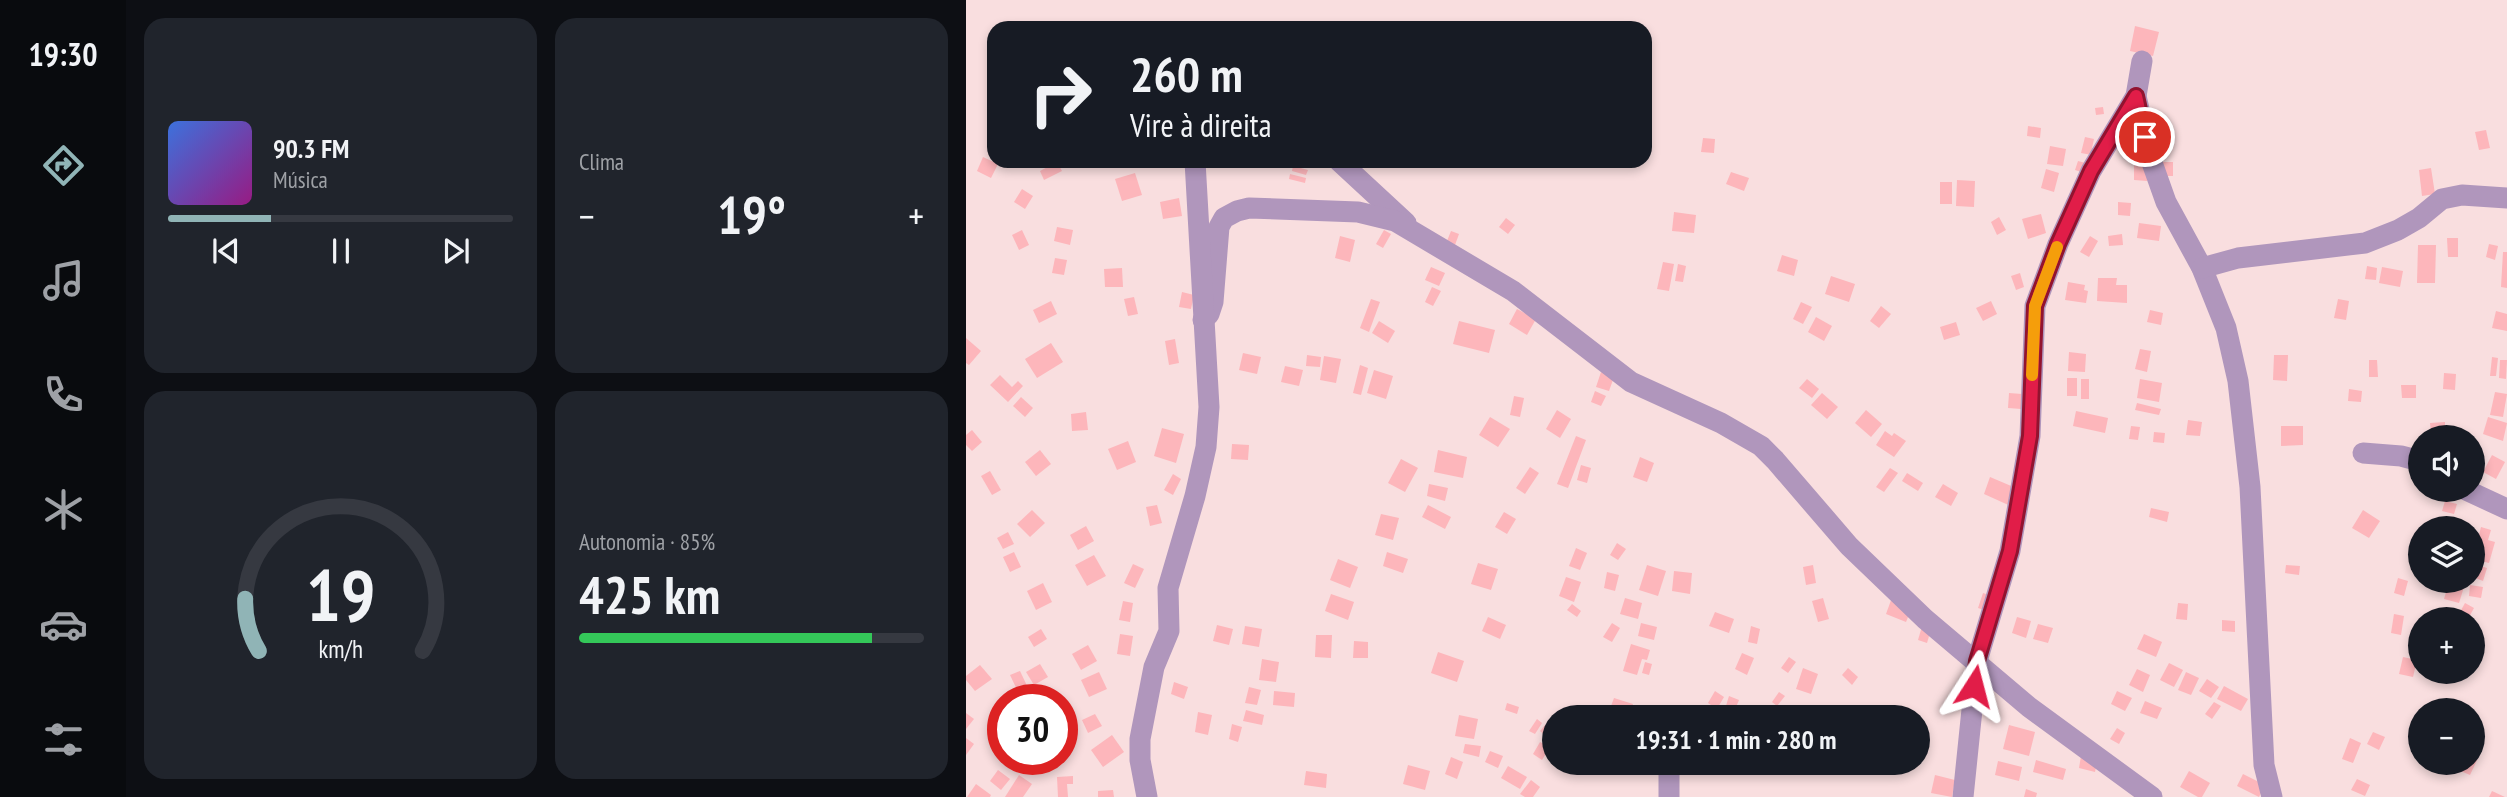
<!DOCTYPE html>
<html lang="pt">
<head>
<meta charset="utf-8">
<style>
	:root { --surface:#171b24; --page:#20242c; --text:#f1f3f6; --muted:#9ea1a6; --line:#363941; --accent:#90b4b6 }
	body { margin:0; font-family:"PT Sans Narrow",sans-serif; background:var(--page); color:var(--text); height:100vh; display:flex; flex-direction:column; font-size:26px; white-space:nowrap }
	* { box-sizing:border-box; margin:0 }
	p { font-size:23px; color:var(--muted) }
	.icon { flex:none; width:38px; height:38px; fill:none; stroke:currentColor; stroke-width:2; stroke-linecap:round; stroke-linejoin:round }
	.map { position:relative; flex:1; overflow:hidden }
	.details { display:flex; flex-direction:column; gap:18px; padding:18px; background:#0d0f14; width:840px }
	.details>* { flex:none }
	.hud { position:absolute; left:21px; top:21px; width:665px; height:147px; border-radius:21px; box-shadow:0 4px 10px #0003; background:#171b24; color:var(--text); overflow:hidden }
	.buttons { position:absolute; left:1442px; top:425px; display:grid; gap:14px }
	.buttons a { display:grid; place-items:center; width:77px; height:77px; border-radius:50%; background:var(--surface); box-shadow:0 4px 10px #0003; font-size:35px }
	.speed { position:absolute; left:21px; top:684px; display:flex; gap:14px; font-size:35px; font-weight:700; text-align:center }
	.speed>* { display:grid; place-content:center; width:91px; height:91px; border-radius:50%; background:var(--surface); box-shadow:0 4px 10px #0003; line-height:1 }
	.speed .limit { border:10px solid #d22; background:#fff; color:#111 }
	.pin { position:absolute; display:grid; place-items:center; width:60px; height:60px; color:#fff; margin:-30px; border:4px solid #fff; border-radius:50%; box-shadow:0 2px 7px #0007 }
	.me { position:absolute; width:77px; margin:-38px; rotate:9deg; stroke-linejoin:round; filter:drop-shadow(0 0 5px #0008) }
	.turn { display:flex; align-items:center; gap:24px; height:147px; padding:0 28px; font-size:32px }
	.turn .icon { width:91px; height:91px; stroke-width:2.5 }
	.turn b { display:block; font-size:49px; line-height:60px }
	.big { font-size:52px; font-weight:600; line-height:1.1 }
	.details .card { flex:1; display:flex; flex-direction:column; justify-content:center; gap:10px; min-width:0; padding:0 24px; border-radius:21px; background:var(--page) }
	.details .dial { align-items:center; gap:0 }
	.dial svg { height:182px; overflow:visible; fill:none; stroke:var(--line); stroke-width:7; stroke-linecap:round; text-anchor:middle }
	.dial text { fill:var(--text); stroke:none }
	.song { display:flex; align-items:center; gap:21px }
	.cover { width:84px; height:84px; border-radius:10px; background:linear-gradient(135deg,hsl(220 70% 55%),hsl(310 70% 35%)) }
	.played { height:7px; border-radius:4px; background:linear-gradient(90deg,var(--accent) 30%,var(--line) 30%) }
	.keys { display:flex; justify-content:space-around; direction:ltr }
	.heat { display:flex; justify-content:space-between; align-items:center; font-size:38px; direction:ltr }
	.charge { height:10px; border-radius:5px; background:linear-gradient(90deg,#34c759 85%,var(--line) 0) }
	.details .tiles { flex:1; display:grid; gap:18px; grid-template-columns:repeat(2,1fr) }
	.trip { position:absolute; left:576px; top:705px; width:388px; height:70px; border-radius:35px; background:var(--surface); box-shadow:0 4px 10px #0003; font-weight:600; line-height:70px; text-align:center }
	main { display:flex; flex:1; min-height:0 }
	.dock { display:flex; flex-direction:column; width:126px; justify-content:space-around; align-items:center; background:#090b0e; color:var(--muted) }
	.dock .icon { width:49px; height:49px }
	.dock .current { color:var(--accent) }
	.dock b { font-size:32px; color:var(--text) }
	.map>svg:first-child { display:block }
</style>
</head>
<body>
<main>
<nav class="dock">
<b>19:30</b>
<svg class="icon current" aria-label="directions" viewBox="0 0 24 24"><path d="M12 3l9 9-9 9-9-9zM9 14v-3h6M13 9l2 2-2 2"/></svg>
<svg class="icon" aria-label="music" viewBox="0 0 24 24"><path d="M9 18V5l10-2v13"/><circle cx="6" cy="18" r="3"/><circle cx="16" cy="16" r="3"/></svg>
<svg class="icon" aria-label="phone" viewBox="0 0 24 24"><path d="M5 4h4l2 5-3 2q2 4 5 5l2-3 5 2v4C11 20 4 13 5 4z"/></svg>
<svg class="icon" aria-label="climate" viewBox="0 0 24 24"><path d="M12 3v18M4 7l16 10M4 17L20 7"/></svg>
<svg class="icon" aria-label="car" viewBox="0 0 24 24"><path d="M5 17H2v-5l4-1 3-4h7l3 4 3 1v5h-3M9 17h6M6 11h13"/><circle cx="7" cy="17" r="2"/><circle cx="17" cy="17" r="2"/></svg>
<svg class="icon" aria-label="filters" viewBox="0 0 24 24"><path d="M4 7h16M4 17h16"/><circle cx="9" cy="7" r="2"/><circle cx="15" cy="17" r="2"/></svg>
</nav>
<section class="details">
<div class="tiles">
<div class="card">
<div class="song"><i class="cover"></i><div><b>90.3 FM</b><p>Música</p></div></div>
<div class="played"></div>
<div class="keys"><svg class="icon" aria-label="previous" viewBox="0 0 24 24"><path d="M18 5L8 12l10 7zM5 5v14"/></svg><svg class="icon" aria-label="pause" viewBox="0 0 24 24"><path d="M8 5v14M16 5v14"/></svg><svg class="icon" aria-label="next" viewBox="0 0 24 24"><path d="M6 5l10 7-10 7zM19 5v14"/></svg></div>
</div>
<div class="card"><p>Clima</p>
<div class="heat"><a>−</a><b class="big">19°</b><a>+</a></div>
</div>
<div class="card dial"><svg viewBox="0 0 100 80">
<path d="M14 69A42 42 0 1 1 86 69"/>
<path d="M14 69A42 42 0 0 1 8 46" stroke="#90b4b6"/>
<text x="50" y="56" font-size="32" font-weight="700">19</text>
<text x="50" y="72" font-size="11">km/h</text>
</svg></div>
<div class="card"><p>Autonomia · 85%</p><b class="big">425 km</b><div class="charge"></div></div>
</div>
</section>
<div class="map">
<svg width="1541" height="797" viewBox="0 0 1541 797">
	<rect width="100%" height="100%" fill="#f9dedf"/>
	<!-- building -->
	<g fill="#fdb6bb">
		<polygon points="1169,26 1193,32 1187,56 1164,51"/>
		<polygon points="1137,107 1138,114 1130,115 1129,108"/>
		<polygon points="1062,126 1075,128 1074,138 1061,136"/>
		<polygon points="1520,130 1524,148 1513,150 1509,132"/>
		<polygon points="1119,137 1128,139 1126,148 1132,149 1131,156 1115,153"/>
		<polygon points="737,138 749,139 748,153 735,152"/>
		<polygon points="1084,146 1100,149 1097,166 1081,164"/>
		<polygon points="17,157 32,164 25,178 11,171"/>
		<polygon points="330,161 343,164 341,168 329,163"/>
		<polygon points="1112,161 1127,165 1124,175 1109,170"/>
		<polygon points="91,162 96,171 78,180 74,171"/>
		<polygon points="1168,162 1181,162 1181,181 1168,180"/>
		<rect x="1190" y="162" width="17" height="14"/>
		<polygon points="327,166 342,170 340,175 326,171"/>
		<polygon points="1465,168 1469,194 1456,196 1453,170"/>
		<polygon points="1080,169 1093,173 1088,192 1075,188"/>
		<polygon points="765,172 783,178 778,191 760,184"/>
		<polygon points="169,173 176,195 156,201 149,179"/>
		<polygon points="324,174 340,178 339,183 323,179"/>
		<polygon points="991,180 1009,181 1008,207 990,206"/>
		<rect x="974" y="182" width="12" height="22"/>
		<polygon points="56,189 67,196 59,209 48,202"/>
		<polygon points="213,198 216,216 197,219 194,202"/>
		<polygon points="1152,202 1165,203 1164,216 1152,215"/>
		<polygon points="708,212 730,215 728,233 706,231"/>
		<polygon points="1075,214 1080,233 1062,239 1056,219"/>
		<polygon points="1033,217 1040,230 1031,235 1025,222"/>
		<polygon points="540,218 549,225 542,234 533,227"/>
		<polygon points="1173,223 1195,226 1193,241 1171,238"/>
		<polygon points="91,227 107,230 104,245 88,241"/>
		<polygon points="56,230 63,245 53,250 46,235"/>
		<polygon points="418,230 425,234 417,248 410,244"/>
		<polygon points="485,231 493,234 489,245 481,241"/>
		<polygon points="1156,234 1157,245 1143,246 1142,236"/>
		<polygon points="374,236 389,240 384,262 369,258"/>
		<polygon points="1124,236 1132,241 1123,257 1114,252"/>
		<polygon points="1481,238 1492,238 1492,257 1482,257"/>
		<polygon points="1523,244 1532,246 1529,260 1520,257"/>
		<polygon points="1452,245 1470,245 1469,283 1451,283"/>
		<polygon points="1537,252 1541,252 1541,288 1535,287"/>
		<polygon points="816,255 832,260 828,276 811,271"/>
		<polygon points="89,258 101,260 98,275 86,273"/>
		<polygon points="697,262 708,264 703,291 691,289"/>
		<polygon points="712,264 720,266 717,282 709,281"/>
		<polygon points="1401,266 1411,268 1410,280 1399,279"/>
		<polygon points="465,267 479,273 473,286 459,280"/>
		<polygon points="1416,267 1437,271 1434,287 1413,283"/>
		<polygon points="156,268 157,287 139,287 138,269"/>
		<polygon points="1054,273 1058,287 1050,290 1045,276"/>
		<polygon points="865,276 889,284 883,302 859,294"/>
		<polygon points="1132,278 1151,278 1150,285 1161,285 1161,303 1131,301"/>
		<polygon points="1102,282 1119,285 1118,290 1122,291 1120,303 1099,300"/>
		<polygon points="466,287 475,291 467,306 459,302"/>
		<polygon points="216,292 228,295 225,309 213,307"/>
		<polygon points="168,297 172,314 162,316 158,299"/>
		<polygon points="405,299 414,302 403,332 394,328"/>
		<polygon points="1372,299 1383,301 1380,320 1368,318"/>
		<polygon points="85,301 91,314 73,323 67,310"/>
		<polygon points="1025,301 1031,314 1017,321 1010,308"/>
		<polygon points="835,302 846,307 837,324 827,319"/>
		<polygon points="915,306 925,314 913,328 904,321"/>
		<polygon points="551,309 570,319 561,335 543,324"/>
		<polygon points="1184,310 1197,313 1195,325 1181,322"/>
		<polygon points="1530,311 1541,314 1541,331 1526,328"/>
		<polygon points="850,317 866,326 858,341 842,332"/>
		<polygon points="413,321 429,331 422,343 406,333"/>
		<polygon points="493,321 529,330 523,353 487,344"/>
		<polygon points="990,322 994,335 978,340 974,327"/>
		<polygon points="0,338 15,351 3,365 0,363"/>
		<polygon points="209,339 213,363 203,365 199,341"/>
		<polygon points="85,343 97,362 71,378 59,359"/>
		<polygon points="1174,349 1185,351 1181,372 1169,369"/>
		<polygon points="1103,352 1120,354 1119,372 1102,371"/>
		<polygon points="277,353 295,357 291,374 273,370"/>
		<polygon points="341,355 355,357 354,367 340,366"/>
		<polygon points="1308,355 1322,355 1321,381 1307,380"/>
		<polygon points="358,356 375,359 370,383 354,380"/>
		<polygon points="1526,357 1532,358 1530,376 1524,376"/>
		<polygon points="1403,360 1411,360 1412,377 1403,377"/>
		<polygon points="1534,360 1541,360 1540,379 1533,378"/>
		<polygon points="394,365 402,368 395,395 387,393"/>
		<polygon points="319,366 337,370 333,386 315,382"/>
		<polygon points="408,370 427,376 420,399 401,393"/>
		<polygon points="635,372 648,377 643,391 630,387"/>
		<polygon points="1478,373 1490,374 1489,390 1477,389"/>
		<polygon points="34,375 46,387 52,381 57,386 42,402 24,385"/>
		<rect x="1101" y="378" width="10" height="18"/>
		<polygon points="841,379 853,389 846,398 833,388"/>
		<rect x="1115" y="379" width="8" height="20"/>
		<polygon points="1174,379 1196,383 1193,402 1171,398"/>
		<polygon points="1435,385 1450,385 1450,398 1436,398"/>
		<polygon points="1383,389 1396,391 1395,402 1382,401"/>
		<polygon points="629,391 640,396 635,406 625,402"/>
		<polygon points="1529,392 1541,394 1537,417 1524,415"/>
		<polygon points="856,393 872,407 861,419 845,405"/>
		<polygon points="1043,393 1056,394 1055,409 1042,408"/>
		<polygon points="548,396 558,398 554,417 544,415"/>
		<polygon points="55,397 67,408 59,417 47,406"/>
		<polygon points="1171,403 1195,409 1193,415 1169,410"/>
		<polygon points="591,410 605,419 594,438 580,429"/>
		<polygon points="900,410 916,424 905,437 889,423"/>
		<polygon points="1110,411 1142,418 1139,433 1107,426"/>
		<polygon points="120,412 122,430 106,431 105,414"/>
		<polygon points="524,417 544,429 532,447 513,435"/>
		<polygon points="1522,417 1541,423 1537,441 1517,434"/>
		<polygon points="1222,420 1236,422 1234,436 1220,435"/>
		<polygon points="1479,422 1479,431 1465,432 1464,423"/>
		<polygon points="1165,426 1174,427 1172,440 1163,439"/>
		<polygon points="1315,426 1337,426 1337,445 1315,446"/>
		<polygon points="196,428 218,434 210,463 188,456"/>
		<polygon points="6,430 16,442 6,451 0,445 0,435"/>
		<polygon points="919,431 926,436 928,433 940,441 928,457 910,445"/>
		<polygon points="1188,432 1199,433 1198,443 1187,442"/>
		<polygon points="610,436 620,440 602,488 591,484"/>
		<polygon points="162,441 170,462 151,470 142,449"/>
		<polygon points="266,444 283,445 282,460 265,459"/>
		<polygon points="74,450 85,464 70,476 59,462"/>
		<polygon points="472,450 501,457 497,478 468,472"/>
		<polygon points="1526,455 1539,462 1530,479 1517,472"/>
		<polygon points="674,457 688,463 681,482 667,477"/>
		<polygon points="435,459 452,468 439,492 422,483"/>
		<polygon points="615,465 625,468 621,483 611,480"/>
		<polygon points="564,467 573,473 559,494 550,488"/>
		<polygon points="924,468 932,473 918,492 910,487"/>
		<polygon points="24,471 35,490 26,495 15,476"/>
		<polygon points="941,473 957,483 952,491 936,481"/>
		<polygon points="207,474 215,479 207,495 198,490"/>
		<polygon points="1024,477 1057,491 1049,508 1018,494"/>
		<polygon points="463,484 482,488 479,501 461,496"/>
		<polygon points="977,484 992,493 985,506 969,497"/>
		<polygon points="1479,501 1491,504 1488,514 1476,511"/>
		<polygon points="191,505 196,523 184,526 180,507"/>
		<polygon points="462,505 485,517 479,529 456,517"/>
		<polygon points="1185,508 1203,512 1201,522 1183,517"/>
		<polygon points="66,510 79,523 64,537 51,524"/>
		<polygon points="1397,510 1414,521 1403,538 1386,528"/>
		<polygon points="538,512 550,519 541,534 529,527"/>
		<polygon points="415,514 433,518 427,540 409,535"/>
		<polygon points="120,526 128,541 112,550 104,535"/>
		<polygon points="1515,527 1525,530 1522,540 1529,542 1523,563 1507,559"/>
		<polygon points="42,532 48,544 37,549 31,538"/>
		<polygon points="651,543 660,549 652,560 644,555"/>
		<polygon points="610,548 621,553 614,570 603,566"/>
		<polygon points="48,552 55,567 44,572 37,557"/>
		<polygon points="421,552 442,559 437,573 417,566"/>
		<polygon points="128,555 140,576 121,586 109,565"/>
		<polygon points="372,559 392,567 384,588 364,580"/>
		<polygon points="512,563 532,569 525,590 505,584"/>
		<polygon points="167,564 178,569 169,588 158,583"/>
		<polygon points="1509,564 1521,568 1517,581 1507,577"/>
		<polygon points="681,565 700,571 692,596 673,590"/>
		<polygon points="847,565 850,583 840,585 837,567"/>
		<polygon points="1320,565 1334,566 1333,575 1319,573"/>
		<polygon points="708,571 726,573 724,594 706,591"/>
		<polygon points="641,572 653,575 649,591 638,588"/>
		<polygon points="600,577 615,582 608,602 593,596"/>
		<polygon points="1432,578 1442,581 1438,596 1428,593"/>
		<polygon points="1483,582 1498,587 1493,603 1478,599"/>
		<polygon points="77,583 86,602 70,610 61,591"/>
		<polygon points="1504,585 1517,587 1515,598 1503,596"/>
		<polygon points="928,592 949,600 940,622 920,614"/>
		<polygon points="1017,593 1029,597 1024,612 1012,608"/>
		<polygon points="365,594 388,602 382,620 359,611"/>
		<polygon points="659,598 676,603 672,619 654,614"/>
		<polygon points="857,598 863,619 852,622 846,601"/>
		<polygon points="157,601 167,603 164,622 153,620"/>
		<polygon points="1212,603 1222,604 1221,620 1210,619"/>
		<polygon points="1499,603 1508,608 1502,619 1493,614"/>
		<polygon points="606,604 615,611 611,617 601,610"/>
		<polygon points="749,612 768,619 763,633 743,626"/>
		<polygon points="1428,614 1438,616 1435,635 1425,633"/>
		<polygon points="522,617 540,625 534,639 516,631"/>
		<polygon points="1051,617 1065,621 1060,638 1046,633"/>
		<polygon points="1256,620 1269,621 1269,632 1256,631"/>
		<polygon points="646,623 654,628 646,642 637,637"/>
		<polygon points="675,623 691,627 688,640 672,636"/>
		<polygon points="957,623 966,626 961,643 952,640"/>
		<polygon points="1072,624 1087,628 1082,643 1067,639"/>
		<polygon points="251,625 267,629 263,645 247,641"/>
		<polygon points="279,626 296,629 293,647 276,644"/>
		<polygon points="785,626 794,629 791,644 782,642"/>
		<polygon points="75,629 81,639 68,647 62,637"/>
		<polygon points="154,634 167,636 164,656 151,654"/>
		<polygon points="1178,634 1196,642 1190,657 1171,649"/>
		<polygon points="350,635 366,635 365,658 349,657"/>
		<polygon points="388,641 402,642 402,658 387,658"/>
		<polygon points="665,644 684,650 681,660 676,659 671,675 657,671"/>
		<polygon points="122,645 131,661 115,670 106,654"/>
		<polygon points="472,652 498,661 491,682 465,673"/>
		<polygon points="776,653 788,658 781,675 769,669"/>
		<polygon points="823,657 830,662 822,673 815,668"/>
		<polygon points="1437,657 1451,660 1447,677 1433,674"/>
		<polygon points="296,659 313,662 310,682 293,680"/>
		<polygon points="679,662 686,664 683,675 676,673"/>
		<polygon points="1203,663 1217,670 1208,687 1194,680"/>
		<polygon points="74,664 82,677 68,685 60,672"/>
		<polygon points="14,665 26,679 9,691 0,680 0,676"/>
		<polygon points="837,668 852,674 845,694 830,689"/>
		<polygon points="882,668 892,677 886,685 876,675"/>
		<polygon points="1171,669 1184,675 1177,692 1163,685"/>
		<polygon points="54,671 64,692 54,696 44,675"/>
		<polygon points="133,672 141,689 123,697 115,680"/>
		<polygon points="1220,672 1233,678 1225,695 1212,690"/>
		<polygon points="1241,679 1253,687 1245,698 1233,691"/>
		<polygon points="208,682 222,687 218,699 205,694"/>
		<polygon points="1258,686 1282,699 1275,711 1251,699"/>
		<polygon points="283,687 295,690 291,705 279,703"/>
		<polygon points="308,691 329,693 328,707 307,705"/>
		<polygon points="749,691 758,697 751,709 742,703"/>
		<polygon points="1151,691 1166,698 1159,711 1145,704"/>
		<polygon points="813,692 819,696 811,706 806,702"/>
		<polygon points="763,696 773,700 768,712 759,709"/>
		<polygon points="648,698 667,704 664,712 645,706"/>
		<polygon points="1468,700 1481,705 1479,710 1464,710"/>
		<polygon points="1179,701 1196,708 1191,719 1174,713"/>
		<polygon points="1248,702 1255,706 1246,719 1239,714"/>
		<polygon points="541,703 553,707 551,714 539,710"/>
		<polygon points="728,705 753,715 752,718 723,718"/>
		<polygon points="280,710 298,715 296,725 277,721"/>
		<polygon points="232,712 246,715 242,735 229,732"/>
		<polygon points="0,713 8,719 0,729"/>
		<polygon points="129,714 136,726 122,733 116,720"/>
		<polygon points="493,715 512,719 508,739 489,736"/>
		<polygon points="571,719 576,723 569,734 563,731"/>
		<polygon points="266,724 276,727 272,742 263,739"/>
		<polygon points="579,725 585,729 580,736 574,731"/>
		<polygon points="1043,725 1069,732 1063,756 1037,749"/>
		<polygon points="1151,728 1159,733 1153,744 1144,739"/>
		<polygon points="1407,732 1419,737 1413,750 1401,744"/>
		<polygon points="96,734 102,749 96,752"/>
		<polygon points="146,735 158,752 137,767 125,750"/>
		<polygon points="0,738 8,744 0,755"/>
		<polygon points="1384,738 1395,743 1387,763 1376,759"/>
		<polygon points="37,742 37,759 30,745"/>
		<polygon points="574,742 584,747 576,760 567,754"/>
		<polygon points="499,744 515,746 513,757 497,753"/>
		<polygon points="1507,748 1515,752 1504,775 1485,767 1486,763 1507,763"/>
		<polygon points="1116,750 1133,753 1129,772 1113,768"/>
		<polygon points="524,751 537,756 532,768 519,762"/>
		<polygon points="485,757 497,762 491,779 479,774"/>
		<polygon points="1070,760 1100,769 1097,780 1067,772"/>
		<polygon points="1032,761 1056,767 1053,781 1029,775"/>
		<polygon points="652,763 671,763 670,768"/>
		<polygon points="442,765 464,771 459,790 437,784"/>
		<polygon points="542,766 561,777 554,789 535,778"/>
		<polygon points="32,770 44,779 35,790 24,781"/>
		<polygon points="340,771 361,774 360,788 338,785"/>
		<polygon points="1223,771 1244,783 1236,797 1232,797 1214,787"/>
		<polygon points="1277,774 1299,785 1293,797 1271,786"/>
		<polygon points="53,775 66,784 57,797 39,797"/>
		<polygon points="969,775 989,780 986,797 965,793"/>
		<polygon points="107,776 107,784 101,784 102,797 92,797 91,777"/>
		<polygon points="1391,779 1404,785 1399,796 1385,790"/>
		<polygon points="565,780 574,787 567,797 559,797 554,794"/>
		<polygon points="10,784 25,795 24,797 1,797"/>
		<polygon points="1060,789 1071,793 1070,797 1058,797"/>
		<polygon points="147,790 148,797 132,797 132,791"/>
		<polygon points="1526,791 1539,797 1523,797"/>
	</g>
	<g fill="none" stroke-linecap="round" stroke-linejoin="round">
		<!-- minor -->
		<g stroke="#b096bc" stroke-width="21">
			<polyline points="1170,96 1184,157 1200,202 1236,268 1260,328 1272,381 1284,487 1298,765 1306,797"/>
			<polyline points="373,161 440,223"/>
			<polyline points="1236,268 1272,258 1399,243 1432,230 1453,218 1476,199 1496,195 1541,198"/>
			<polyline points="237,320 243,314 247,302 253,227 258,218 271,211 283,208 392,212 429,221 547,291 665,382 755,423 795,446 809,460 883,546 959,619 1063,707 1186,797"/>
			<polyline points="1397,453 1435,456 1454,461"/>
			<polyline points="1500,490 1541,509"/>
			<polyline points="181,797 174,760 174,739 188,667 203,631 202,588 229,496 240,447 243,407 229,161"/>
			<polyline points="703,797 703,763"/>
			<polyline points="997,797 1011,661 1044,551 1064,436 1069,306 1092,244 1125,171 1170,96 1176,61"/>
		</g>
	</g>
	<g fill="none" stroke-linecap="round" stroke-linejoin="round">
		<!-- route casing -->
		<g stroke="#92132f" stroke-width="18">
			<polyline id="route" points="1008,686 1011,661 1044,551 1064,436 1069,306 1092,244 1125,171 1170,96 1179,137"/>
		</g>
		<!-- route -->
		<use href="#route" stroke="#e11d48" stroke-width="12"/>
		<!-- slow -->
		<polyline stroke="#f59e0b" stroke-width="12" points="1066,375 1069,306 1091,247"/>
	</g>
</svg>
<div class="buttons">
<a><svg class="icon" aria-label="sound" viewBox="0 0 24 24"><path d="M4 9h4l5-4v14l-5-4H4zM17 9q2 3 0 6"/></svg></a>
<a><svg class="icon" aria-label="layers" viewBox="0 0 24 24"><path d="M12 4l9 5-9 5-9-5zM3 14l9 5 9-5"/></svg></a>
<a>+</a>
<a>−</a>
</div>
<div class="speed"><div class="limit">30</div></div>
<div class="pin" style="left:1179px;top:137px;background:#d93025"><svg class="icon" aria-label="arrive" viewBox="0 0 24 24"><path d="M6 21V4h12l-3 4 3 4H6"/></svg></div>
<svg class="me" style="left:1008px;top:686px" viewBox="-20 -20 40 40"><path d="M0-17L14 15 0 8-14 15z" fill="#e11d48" stroke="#fff" stroke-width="4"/></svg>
<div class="trip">19:31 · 1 min · 280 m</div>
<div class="hud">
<div class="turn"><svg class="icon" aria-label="right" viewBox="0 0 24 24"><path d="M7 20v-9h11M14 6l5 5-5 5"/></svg><div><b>260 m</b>Vire à direita</div></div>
</div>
</div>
</main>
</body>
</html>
